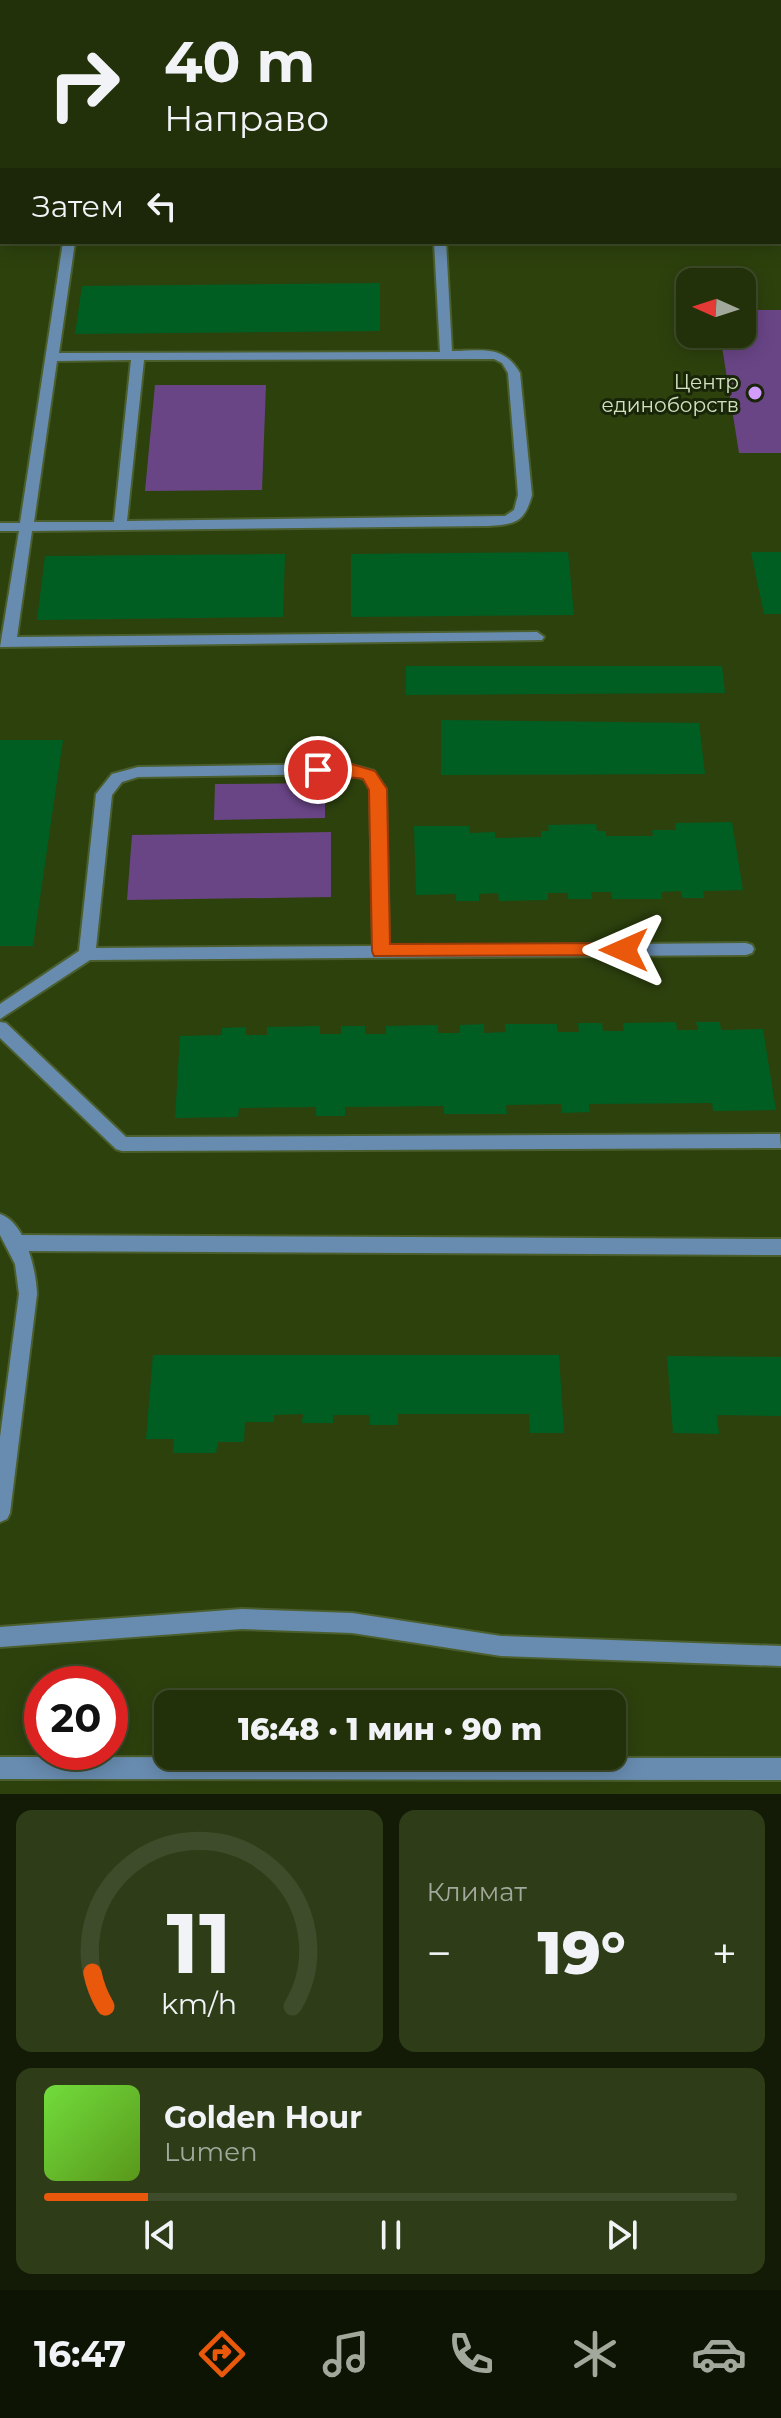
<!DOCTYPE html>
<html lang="ru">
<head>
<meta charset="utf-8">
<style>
	:root { --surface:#22310a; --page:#2e3d18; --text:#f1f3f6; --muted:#a2a99c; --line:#3f4c2b; --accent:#ea580c }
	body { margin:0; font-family:Montserrat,sans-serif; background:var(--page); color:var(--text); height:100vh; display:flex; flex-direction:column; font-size:30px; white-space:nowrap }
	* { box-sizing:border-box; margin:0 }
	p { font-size:26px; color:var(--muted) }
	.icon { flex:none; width:44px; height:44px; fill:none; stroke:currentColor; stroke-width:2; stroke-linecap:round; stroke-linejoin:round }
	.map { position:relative; height:1794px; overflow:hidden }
	.details { display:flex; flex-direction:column; gap:16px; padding:16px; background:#131b06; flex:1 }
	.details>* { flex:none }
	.banner { position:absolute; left:0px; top:0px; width:782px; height:244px; box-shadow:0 4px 20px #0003,0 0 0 2px var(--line); background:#22310a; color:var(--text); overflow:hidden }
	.needle { width:52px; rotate:273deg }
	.controls { position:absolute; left:676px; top:268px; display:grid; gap:16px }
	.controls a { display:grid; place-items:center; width:80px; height:80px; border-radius:16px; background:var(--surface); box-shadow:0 4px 20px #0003,0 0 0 2px var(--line); font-size:40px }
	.speed { position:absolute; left:24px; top:1666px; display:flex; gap:16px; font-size:40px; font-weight:700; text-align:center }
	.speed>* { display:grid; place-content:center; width:104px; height:104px; border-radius:50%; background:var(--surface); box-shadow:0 4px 20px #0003,0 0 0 2px var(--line); line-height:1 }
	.speed .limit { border:12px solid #d22; background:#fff; color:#111 }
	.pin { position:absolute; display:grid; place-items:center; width:68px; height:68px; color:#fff; margin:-34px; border:4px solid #fff; border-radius:50%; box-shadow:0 2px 8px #0007 }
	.me { position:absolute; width:88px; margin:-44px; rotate:270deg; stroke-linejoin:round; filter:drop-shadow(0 0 6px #0008) }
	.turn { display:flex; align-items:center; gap:28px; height:168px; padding:0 32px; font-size:36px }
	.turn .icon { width:104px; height:104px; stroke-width:2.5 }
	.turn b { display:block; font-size:56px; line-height:68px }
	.then { display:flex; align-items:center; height:76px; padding:0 32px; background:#0003; gap:16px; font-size:30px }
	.big { font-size:60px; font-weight:800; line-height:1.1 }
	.details .tile { flex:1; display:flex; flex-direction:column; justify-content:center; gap:12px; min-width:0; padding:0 28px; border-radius:16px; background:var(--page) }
	.details .dial { align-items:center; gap:0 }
	.dial svg { height:208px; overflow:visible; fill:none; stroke:var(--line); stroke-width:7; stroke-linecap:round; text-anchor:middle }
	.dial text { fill:var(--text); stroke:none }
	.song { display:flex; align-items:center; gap:24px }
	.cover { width:96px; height:96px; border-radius:12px; background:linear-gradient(135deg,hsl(100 70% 55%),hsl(90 70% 35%)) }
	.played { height:8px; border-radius:4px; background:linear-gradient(90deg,var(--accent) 15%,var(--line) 15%) }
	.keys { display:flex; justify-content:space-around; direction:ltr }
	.heat { display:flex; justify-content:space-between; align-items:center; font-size:44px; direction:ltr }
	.details .tiles { flex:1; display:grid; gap:16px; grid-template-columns:1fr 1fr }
	.tile:last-child { grid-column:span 2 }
	.trip { position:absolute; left:154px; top:1690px; width:472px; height:80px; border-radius:16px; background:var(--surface); box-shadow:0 4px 20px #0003,0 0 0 2px var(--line); font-weight:800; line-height:80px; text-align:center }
	.tab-bar { display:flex; height:128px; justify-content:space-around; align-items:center; background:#0e1404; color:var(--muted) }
	.tab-bar .icon { width:56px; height:56px }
	.tab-bar .on { color:var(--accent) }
	.tab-bar b { font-size:36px; color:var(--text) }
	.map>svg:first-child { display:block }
</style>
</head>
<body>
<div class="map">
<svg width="781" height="1794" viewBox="0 0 781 1794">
	<rect width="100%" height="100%" fill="#2d410d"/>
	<!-- green -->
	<g fill="#694586">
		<polygon points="742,310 781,310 781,453 739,453 720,334 742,334"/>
		<polygon points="155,385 266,385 262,490 145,491"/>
		<polygon points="325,783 325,818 214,820 215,784"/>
		<polygon points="331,832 331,897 127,900 132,835"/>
	</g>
	<!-- building -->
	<g fill="#005e23">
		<polygon points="380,283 380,331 75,334 82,286"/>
		<polygon points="568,552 574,615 351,617 351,554"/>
		<polygon points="751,552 781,552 781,614 764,614"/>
		<polygon points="285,554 283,617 37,620 45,556"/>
		<polygon points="406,666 722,666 725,693 406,695"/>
		<polygon points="441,720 699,723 705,774 441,775"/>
		<polygon points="0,740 63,740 33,946 0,946"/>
		<polygon points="732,822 743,890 703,891 704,898 682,898 681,891 661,892 662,899 612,899 611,892 591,892 592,899 568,899 568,893 548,893 548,900 499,901 498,893 479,894 479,901 456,901 456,894 416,895 414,826 469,826 470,833 495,832 495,838 541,837 541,831 549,831 548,825 596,824 597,831 606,831 606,836 653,836 652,830 676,830 675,823"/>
		<polygon points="676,1022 677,1030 698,1030 696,1022 720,1022 721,1030 763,1029 776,1110 713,1111 712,1103 589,1104 590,1112 562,1113 561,1104 506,1105 507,1114 444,1114 444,1106 345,1107 345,1116 316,1116 316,1107 239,1108 238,1117 175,1118 180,1036 222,1035 222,1028 246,1027 246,1035 267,1035 267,1027 320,1026 320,1034 341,1034 341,1026 365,1026 365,1034 386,1034 386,1026 438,1025 438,1033 460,1033 460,1025 484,1024 484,1033 506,1032 505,1024 557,1024 558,1032 579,1032 578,1023 602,1023 603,1031 624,1031 623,1023"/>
		<polygon points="153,1355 559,1355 564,1433 530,1433 529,1414 398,1414 398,1425 370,1425 370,1415 333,1415 333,1423 302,1423 303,1414 274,1415 274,1422 245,1422 244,1442 218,1442 216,1453 173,1453 174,1439 146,1439"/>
		<polygon points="667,1356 781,1357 781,1416 717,1415 719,1434 673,1433"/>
	</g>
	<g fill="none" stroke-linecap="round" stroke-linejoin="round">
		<!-- service casing -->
		<g stroke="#4b5e2d" stroke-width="4">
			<g id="service">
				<path d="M63 242H75L59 353 440 352 434 242H446L452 351C482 351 503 344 520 373L532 495C524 523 516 524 488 526L32 531 17 637 537 632 544 637 542 640 0 647 19 531H0V523H20ZM494 359 502 363 508 373 518 495 514 510 505 516 127 521 144 360ZM131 360 114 522H34L57 361Z"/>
				<path d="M348 764 374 771 386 789 389 946 746 943 752 945 754 949 752 953 746 955 90 960 0 1019V1004L79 951 96 794 112 774 138 767ZM348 774 364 779 370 789 373 946 96 948 112 795 122 782 138 777Z"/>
				<polygon points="0,1022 6,1023 126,1137 780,1134 781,1148 122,1151 116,1149 0,1038"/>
				<polygon points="18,1235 781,1239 781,1255 18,1251 12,1248 9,1243 12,1238"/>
				<polygon points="242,1609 352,1613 501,1636 781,1646 781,1666 501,1656 352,1633 242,1629 0,1647 0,1627"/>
			</g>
		</g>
		<!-- minor casing -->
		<g stroke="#4b5e2d" stroke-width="4">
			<g id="minor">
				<rect x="780" y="227" width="1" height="6"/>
				<rect x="0" y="230" width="2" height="8"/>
				<path d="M0 1214C26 1223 36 1270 37 1294L10 1513 7 1519 0 1522V1437L19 1294 15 1264 0 1235Z"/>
			</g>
		</g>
		<!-- tertiary casing -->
		<g stroke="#4b5e2d" stroke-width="4">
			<polygon id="tertiary" points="0,1757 781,1758 781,1780 0,1779"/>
		</g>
		<!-- service -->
		<use href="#service" fill="#688cb0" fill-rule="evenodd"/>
		<!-- minor -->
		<use href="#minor" fill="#688cb0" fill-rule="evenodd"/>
		<!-- tertiary -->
		<use href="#tertiary" fill="#688cb0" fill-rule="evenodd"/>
	</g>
	<!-- route -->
	<path fill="#ea580c" stroke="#983908" stroke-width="2" d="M348 763 375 771 387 789 390 944 624 943 631 945 634 950 631 955 374 956 372 951 369 790 363 779C347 775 320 781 310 770L318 764Z"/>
	<!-- markers -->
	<circle fill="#d29dfd" stroke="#192509" stroke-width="3" cx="755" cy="393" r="8"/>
	<g text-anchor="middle" stroke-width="6" stroke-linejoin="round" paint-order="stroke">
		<!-- far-poi labels -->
		<g font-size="20" fill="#d1e2bf" stroke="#192509" text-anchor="end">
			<text x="739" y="389">Центр<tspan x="739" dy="23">единоборств</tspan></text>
		</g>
	</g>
</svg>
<div class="controls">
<a><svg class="needle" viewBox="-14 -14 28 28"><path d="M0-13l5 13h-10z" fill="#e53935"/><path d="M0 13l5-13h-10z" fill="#a2a99c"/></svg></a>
</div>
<div class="speed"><div class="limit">20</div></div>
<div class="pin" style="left:318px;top:770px;background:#d93025"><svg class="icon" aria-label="arrive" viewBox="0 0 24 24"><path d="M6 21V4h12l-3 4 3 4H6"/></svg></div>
<svg class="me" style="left:624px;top:950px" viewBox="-20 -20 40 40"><path d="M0-17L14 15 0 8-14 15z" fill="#ea580c" stroke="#fff" stroke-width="4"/></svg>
<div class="trip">16:48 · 1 мин · 90 m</div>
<div class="banner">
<div class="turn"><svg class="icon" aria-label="right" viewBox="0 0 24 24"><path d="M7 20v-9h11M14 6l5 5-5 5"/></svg><div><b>40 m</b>Направо</div></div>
<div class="then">Затем<svg class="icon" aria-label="left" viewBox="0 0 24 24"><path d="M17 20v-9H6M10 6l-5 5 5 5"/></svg></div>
</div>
</div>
<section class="details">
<div class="tiles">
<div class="tile dial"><svg viewBox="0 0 100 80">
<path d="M14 69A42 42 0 1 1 86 69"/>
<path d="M14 69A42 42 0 0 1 9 56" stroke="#ea580c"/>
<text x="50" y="56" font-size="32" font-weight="700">11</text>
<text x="50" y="72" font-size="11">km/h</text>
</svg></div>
<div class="tile"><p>Климат</p>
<div class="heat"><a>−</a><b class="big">19°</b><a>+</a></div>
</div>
<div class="tile">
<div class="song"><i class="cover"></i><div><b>Golden Hour</b><p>Lumen</p></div></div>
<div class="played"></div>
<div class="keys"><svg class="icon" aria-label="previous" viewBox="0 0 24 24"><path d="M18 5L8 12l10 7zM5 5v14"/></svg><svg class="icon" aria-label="pause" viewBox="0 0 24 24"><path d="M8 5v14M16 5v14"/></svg><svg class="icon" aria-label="next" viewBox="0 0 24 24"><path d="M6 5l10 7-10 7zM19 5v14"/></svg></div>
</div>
</div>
</section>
<nav class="tab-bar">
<b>16:47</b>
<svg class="icon on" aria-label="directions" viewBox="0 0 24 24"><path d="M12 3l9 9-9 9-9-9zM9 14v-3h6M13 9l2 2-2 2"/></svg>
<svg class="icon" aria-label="music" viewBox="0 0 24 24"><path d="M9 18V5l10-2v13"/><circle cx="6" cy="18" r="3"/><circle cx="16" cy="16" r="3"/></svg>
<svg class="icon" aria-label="phone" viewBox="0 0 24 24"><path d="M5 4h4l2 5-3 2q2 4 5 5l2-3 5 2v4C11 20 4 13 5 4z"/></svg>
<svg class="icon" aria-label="climate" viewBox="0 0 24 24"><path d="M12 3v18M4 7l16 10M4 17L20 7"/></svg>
<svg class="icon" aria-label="car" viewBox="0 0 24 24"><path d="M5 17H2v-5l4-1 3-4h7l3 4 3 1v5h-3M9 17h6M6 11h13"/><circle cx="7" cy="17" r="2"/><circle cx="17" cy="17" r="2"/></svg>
</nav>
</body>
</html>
